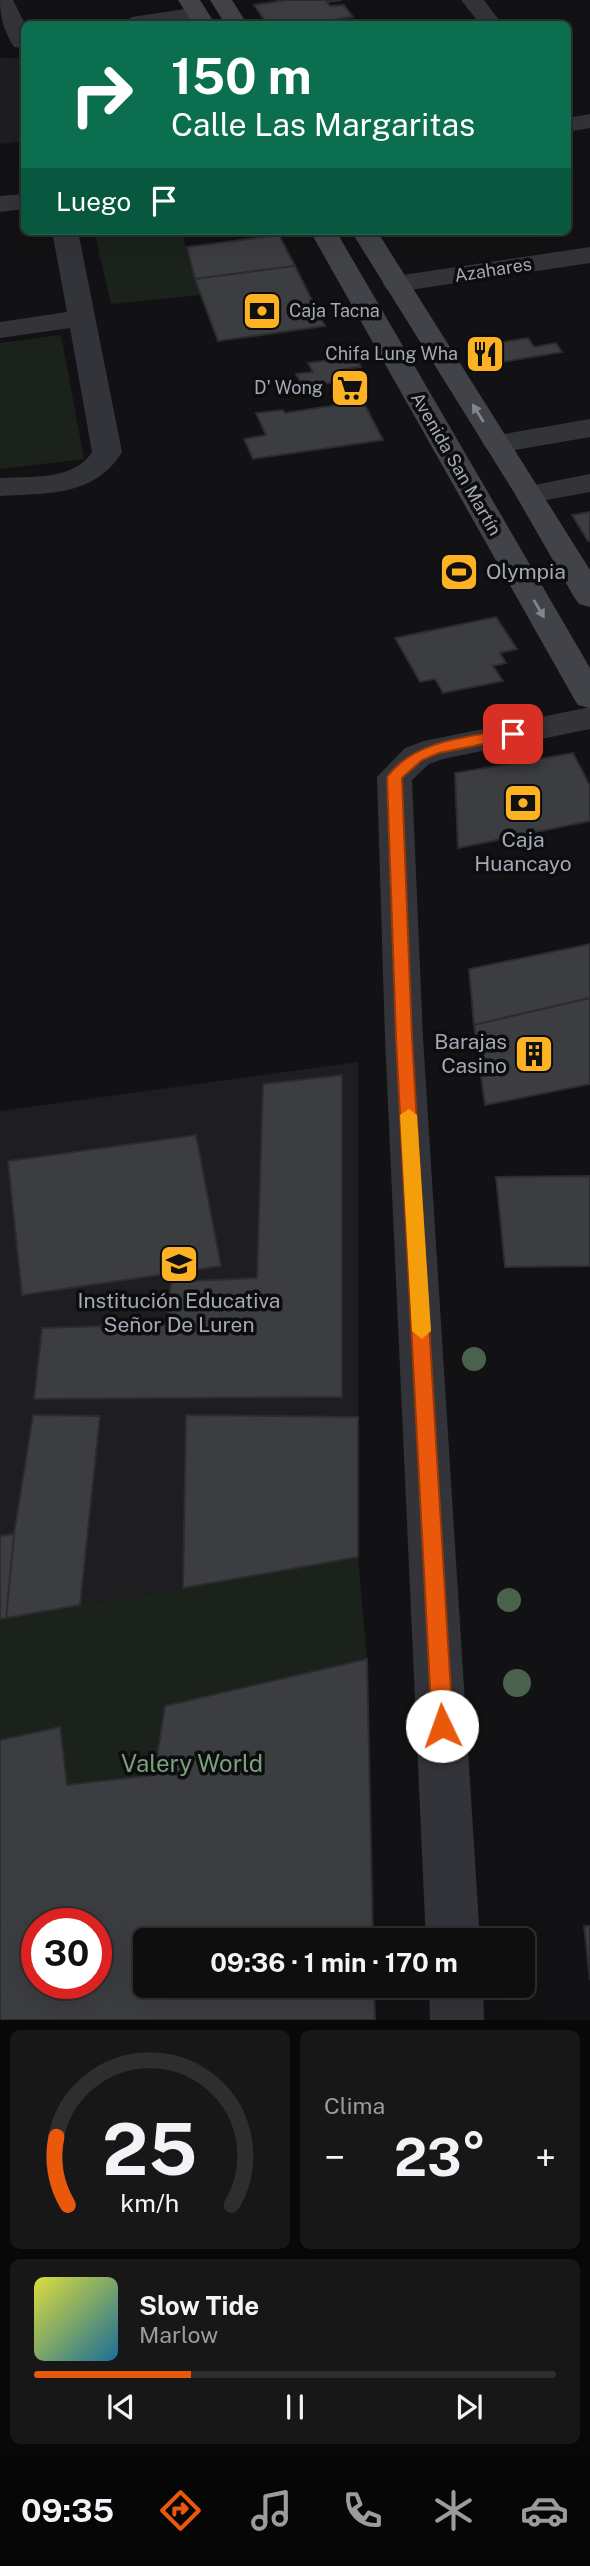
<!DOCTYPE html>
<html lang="es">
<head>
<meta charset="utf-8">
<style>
	:root { --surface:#0e0e0f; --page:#171718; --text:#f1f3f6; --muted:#9b9c9e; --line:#2e2e2f; --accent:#ea580c }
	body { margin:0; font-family:"Public Sans",sans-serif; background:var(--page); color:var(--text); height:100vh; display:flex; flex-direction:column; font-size:26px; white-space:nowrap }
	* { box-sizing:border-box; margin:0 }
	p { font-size:23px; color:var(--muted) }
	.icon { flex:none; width:38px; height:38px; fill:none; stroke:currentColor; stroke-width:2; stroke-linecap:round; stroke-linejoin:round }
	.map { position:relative; height:2020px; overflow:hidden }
	.panel { display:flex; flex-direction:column; gap:10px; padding:10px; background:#080808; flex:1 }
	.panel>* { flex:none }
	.hud { position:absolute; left:21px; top:21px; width:550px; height:214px; border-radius:10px; box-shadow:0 7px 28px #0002,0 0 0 2px var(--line); background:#0b6e4f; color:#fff; overflow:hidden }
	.speed { position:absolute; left:21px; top:1908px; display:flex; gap:14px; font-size:35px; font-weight:700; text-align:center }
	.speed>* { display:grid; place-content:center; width:91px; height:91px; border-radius:50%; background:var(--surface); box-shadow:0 7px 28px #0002,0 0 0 2px var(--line); line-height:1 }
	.speed .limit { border:10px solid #d22; background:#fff; color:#111 }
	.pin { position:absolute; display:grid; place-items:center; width:60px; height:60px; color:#fff; margin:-30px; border-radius:14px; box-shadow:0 4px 10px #0006 }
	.me { position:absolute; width:77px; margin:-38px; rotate:357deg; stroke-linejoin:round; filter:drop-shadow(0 0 5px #0008) }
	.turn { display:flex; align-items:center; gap:24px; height:147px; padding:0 35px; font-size:32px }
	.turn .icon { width:91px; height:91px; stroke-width:2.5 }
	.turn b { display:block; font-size:49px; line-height:60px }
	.then { display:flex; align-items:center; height:66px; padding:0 35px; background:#0003; gap:14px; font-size:26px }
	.big { font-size:52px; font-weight:700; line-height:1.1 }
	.panel .card { flex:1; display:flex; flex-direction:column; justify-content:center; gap:10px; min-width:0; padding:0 24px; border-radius:10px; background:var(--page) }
	.panel .dial { align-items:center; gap:0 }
	.dial svg { height:182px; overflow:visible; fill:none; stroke:var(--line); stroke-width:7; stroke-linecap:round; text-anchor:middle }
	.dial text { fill:var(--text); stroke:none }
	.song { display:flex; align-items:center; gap:21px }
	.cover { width:84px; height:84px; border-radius:10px; background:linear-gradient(135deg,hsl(60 70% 55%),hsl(200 70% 35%)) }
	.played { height:7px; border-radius:4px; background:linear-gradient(90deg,var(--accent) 30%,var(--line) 30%) }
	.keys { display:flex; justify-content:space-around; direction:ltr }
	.heat { display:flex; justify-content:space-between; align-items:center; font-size:38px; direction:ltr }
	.panel .tiles { flex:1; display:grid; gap:10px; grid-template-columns:1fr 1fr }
	.card:last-child { grid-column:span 2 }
	.trip { position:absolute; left:133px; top:1928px; width:402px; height:70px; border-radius:10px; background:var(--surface); box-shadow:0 7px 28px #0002,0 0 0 2px var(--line); font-weight:700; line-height:70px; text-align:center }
	.dock { display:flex; height:112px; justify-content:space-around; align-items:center; background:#060606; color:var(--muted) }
	.dock .icon { width:49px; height:49px }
	.dock .selected { color:var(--accent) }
	.dock b { font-size:32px; color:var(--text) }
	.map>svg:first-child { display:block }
</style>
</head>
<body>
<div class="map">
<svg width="590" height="2020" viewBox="0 0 590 2020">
	<rect width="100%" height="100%" fill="#121214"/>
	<!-- built -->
	<g fill="#1e1e21">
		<polygon points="24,54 24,141 0,144 0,58 16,58"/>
		<polygon points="358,1062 358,1557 0,1619 0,1111"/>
	</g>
	<!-- green -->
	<g fill="#1a221b" fill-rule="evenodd">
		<polygon points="94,231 181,231 201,295 111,304"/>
		<polygon points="61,335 84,459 0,469 0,343"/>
		<path d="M358 1557 367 1659 373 1941H145V1986H374L375 2020H0V1619ZM37 1923H96V1983H37Z"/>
	</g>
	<!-- building -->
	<g fill="#3c3d41" stroke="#2c2c30" stroke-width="2" fill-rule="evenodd">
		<polygon points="342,0 327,2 330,6 344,5 353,17 302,24 300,21 267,24 254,5 286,0"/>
		<polygon points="279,235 295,266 195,279 187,247"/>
		<polygon points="295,266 325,326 218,341 195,279"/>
		<polygon points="528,338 534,347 556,343 562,352 479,366 468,348"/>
		<polygon points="355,356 361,367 344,369 350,380 303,387 296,374 313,372 308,363"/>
		<polygon points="363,401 383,440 253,459 244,439 266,435 256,413 283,410 285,413"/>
		<polygon points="590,512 590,541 588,541 572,515"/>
		<polygon points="496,617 517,649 500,653 506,663 493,666 503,681 443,693 435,679 420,682 395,638"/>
		<polygon points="573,753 590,786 590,821 458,848 455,773"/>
		<polygon points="590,944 590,998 474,1025 469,969"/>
		<polygon points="590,998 590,1084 485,1105 474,1025"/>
		<polygon points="342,1075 342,1397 34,1399 42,1328 167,1324 171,1282 257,1278 263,1084"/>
		<polygon points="196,1135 221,1266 22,1295 8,1161"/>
		<polygon points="590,1176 590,1266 505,1267 496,1177"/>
		<polygon points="33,1415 100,1416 80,1605 6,1618 14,1534"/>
		<polygon points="186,1415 358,1417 358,1557 183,1588"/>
		<polygon points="14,1534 6,1618 0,1619 0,1536"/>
		<path d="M367 1659 373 1941H145V1986H374L375 2020H0V1740L60 1727 67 1785 154 1775 165 1706ZM37 1923H96V1983H37Z"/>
		<polygon points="584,1926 590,1926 590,1980"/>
	</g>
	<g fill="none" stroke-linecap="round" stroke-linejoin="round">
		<!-- minor -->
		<g fill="#333439" fill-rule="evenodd">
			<path d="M0 0H13L25 24 24 48 14 47C4 31 0 18 0 0Z"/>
			<polygon points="461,0 484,0 502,24 480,24"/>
			<polygon points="198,7 209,14 206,19 173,24 121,24 132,17"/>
			<polygon points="590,114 590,128 567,132 567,118"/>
			<polygon points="24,194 24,209 0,212 0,196"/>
			<path d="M52 231H78L122 452C94 497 48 493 0 496V478C30 476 74 481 92 452L70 328 0 338V322L67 312Z"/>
			<polygon points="590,247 590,263 396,292 387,290 383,284 387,278 396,276"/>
			<polygon points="590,419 590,437 498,453 488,450 483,444 488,438 498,435"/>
			<polygon points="590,474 590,492 530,503 519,500 515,494 519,488"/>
			<polygon points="590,707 590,729 443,759 429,764 412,780 423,1038 480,1941 426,1941 385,1038 377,777 405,748 424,741"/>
			<polygon points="429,1986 483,1986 484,2020 430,2020"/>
		</g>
		<!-- secondary -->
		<g fill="#414349" fill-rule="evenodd">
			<polygon points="178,0 200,0 215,24 193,24"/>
			<polygon points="210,0 232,0 247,24 225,24"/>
			<polygon points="310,231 336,231 590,668 590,708 578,705 573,697"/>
			<polygon points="351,231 377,231 590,570 590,607 579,604 574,597 515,494"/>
		</g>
	</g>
	<!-- trees -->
	<g fill="#4a614d">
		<circle cx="474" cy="1359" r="12"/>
		<circle cx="509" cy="1600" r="12"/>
		<circle cx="517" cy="1683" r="14"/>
	</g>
	<!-- one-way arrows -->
	<defs><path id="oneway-solid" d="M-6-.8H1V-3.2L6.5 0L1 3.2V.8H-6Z" transform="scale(1.75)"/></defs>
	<g fill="#81858f">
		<use href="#oneway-solid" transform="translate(478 413) rotate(-122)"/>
		<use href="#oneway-solid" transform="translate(539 609) rotate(60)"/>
	</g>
	<!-- route -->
	<path fill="#ea580c" stroke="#983908" stroke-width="2" d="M513 729 518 730V737L439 753 422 760 402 778 412 1038 453 1726 450 1733 442 1736 435 1733 432 1726 396 1038 387 777C415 739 470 737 513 729Z"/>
	<!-- slow -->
	<polygon fill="#f59e0b" points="409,1109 417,1115 431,1331 422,1339 412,1331 400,1115"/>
	<!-- icons -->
	<defs>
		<g id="bank-square" transform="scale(2.0125)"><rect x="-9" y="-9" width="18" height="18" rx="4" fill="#fcb222" stroke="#0d0d0f"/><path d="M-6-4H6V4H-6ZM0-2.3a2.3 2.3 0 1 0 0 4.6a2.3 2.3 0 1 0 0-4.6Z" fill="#111"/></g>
		<g id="restaurant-square" transform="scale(2.0125)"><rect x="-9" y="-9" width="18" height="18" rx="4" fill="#fcb222" stroke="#0d0d0f"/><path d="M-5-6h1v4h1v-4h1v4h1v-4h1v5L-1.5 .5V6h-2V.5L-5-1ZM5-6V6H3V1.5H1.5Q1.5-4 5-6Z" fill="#111"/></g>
		<g id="supermarket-square" transform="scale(2.0125)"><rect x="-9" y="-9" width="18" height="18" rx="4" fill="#fcb222" stroke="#0d0d0f"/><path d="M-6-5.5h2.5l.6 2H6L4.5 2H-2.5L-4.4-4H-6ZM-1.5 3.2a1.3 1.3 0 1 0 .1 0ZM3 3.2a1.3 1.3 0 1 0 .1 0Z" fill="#111"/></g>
		<g id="stadium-square" transform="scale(2.0125)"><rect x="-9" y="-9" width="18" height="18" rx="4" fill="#fcb222" stroke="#0d0d0f"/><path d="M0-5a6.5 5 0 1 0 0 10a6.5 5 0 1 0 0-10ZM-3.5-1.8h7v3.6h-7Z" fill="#111"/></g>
		<g id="building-square" transform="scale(2.0125)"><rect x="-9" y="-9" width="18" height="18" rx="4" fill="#fcb222" stroke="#0d0d0f"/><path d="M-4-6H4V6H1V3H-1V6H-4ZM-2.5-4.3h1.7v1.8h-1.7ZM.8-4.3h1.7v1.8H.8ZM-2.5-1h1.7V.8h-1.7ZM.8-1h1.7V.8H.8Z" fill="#111"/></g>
		<g id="school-square" transform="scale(2.0125)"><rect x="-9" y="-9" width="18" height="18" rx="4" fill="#fcb222" stroke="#0d0d0f"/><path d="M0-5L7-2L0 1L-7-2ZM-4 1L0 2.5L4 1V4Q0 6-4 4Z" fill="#111"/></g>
	</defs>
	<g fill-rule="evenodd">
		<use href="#bank-square" x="262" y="311"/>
		<use href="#restaurant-square" x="485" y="354"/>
		<use href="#supermarket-square" x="350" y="388"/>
		<use href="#stadium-square" x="459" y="572"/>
		<use href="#bank-square" x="523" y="803"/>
		<use href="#building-square" x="534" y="1054"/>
		<use href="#school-square" x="179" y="1264"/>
	</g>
	<g text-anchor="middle" stroke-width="7" stroke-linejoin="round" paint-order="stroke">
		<!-- far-street labels -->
		<g font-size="18" fill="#a3a8b5" stroke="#0d0d0f">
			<text transform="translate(493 270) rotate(-9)" y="6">Azahares</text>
			<text transform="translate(456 464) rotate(60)" y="6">Avenida San Martín</text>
		</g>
		<!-- far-poi labels -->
		<g font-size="18" fill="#a3a8b5" stroke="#0d0d0f" text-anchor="end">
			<text x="289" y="317" text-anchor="start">Caja Tacna</text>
			<text x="458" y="360">Chifa Lung Wha</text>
			<text x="323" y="394">D' Wong</text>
		</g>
		<!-- poi labels -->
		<g font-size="21" fill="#a3a8b5" stroke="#0d0d0f">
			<text x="486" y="579" text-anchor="start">Olympia</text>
			<text x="523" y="847">Caja<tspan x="523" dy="24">Huancayo</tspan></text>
			<text x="507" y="1049" text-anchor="end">Barajas<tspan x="507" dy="24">Casino</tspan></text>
			<text x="179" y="1308">Institución Educativa<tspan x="179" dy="24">Señor De Luren</tspan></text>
		</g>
		<!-- near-park labels -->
		<g font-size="24" fill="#78a17b" stroke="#0d0d0f">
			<text x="192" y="1772">Valery World</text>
		</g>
	</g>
</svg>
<div class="speed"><div class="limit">30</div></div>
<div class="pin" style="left:513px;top:734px;background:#d93025"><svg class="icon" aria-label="arrive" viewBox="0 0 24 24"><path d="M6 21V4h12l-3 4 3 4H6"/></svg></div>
<svg class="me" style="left:442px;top:1726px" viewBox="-20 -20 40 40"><circle r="19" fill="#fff"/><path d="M0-13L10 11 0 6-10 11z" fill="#ea580c"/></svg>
<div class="trip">09:36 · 1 min · 170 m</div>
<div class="hud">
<div class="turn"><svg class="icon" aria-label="right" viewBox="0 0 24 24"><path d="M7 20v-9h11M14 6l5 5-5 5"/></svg><div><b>150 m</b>Calle Las Margaritas</div></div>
<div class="then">Luego<svg class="icon" aria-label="arrive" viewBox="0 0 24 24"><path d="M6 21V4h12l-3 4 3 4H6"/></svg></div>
</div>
</div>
<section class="panel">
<div class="tiles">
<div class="card dial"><svg viewBox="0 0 100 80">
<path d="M14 69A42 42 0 1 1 86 69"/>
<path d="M14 69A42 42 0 0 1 9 39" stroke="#ea580c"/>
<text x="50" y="56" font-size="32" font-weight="700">25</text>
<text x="50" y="72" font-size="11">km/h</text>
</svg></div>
<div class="card"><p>Clima</p>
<div class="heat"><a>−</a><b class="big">23°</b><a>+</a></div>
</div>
<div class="card">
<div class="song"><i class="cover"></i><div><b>Slow Tide</b><p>Marlow</p></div></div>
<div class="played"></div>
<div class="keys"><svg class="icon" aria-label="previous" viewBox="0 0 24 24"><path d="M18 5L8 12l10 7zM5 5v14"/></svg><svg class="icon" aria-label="pause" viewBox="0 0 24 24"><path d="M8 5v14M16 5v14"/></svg><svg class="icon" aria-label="next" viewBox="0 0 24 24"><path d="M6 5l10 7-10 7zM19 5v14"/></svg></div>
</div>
</div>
</section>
<nav class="dock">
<b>09:35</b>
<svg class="icon selected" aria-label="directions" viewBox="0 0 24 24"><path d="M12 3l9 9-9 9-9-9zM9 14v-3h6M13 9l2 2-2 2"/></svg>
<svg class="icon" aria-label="music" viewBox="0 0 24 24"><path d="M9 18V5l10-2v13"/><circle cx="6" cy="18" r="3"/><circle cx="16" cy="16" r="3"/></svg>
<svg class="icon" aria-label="phone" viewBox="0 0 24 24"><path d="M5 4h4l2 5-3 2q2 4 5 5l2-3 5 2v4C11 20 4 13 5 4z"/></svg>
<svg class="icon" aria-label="climate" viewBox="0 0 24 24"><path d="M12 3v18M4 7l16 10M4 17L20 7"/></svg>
<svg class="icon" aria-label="car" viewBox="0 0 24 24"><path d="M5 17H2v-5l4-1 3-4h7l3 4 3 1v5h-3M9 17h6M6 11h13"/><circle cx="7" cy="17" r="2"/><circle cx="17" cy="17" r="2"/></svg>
</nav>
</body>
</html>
